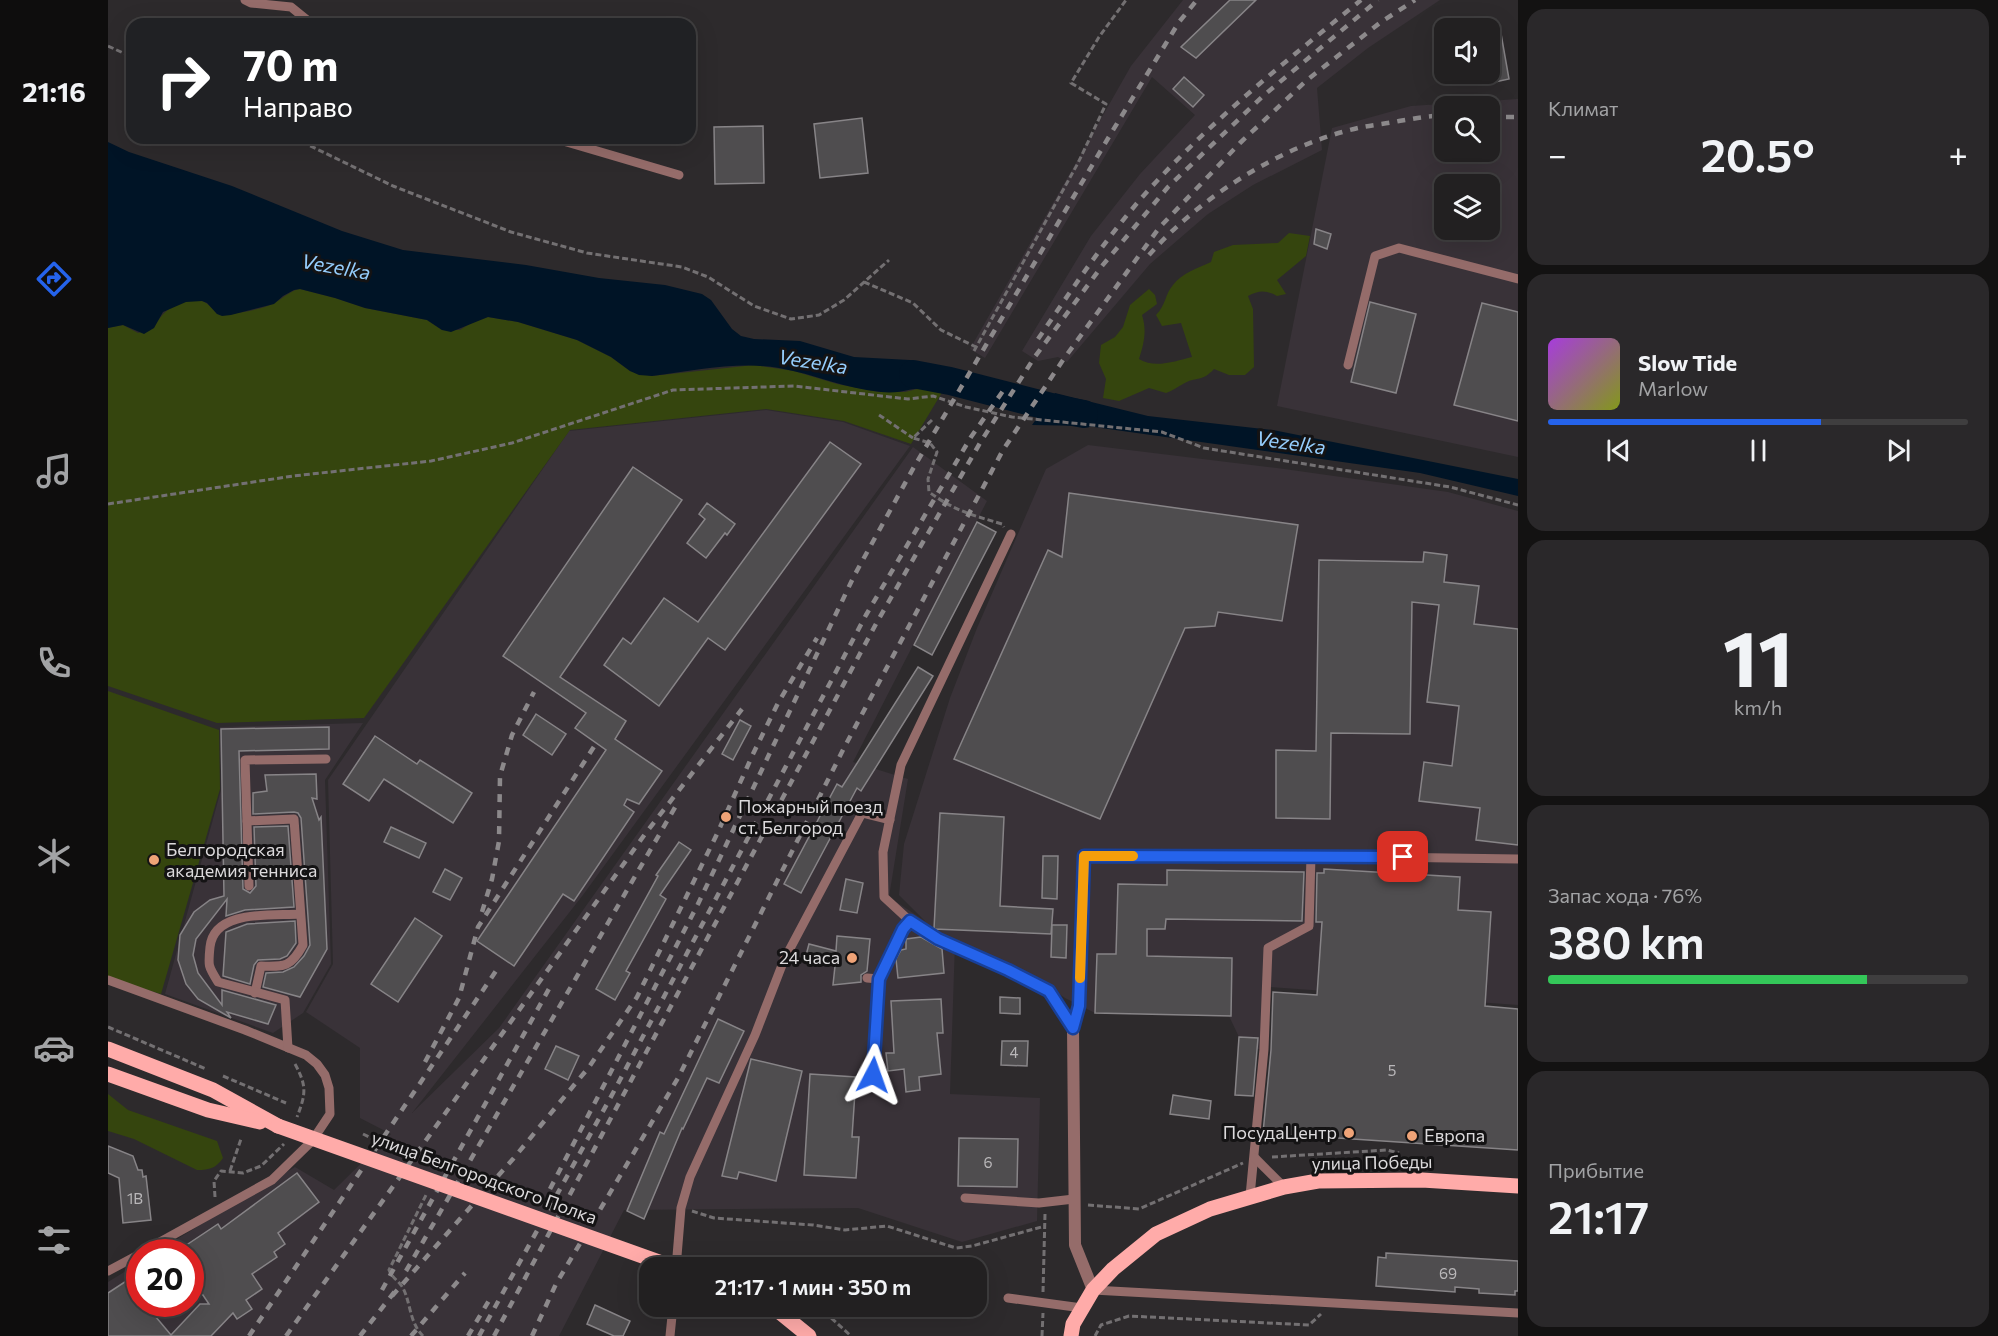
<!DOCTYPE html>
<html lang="ru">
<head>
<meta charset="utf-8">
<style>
	:root { --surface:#222021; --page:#2a282a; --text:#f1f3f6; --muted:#a2a3a5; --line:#3f3e3f; --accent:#2563eb }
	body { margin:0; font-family:Commissioner,sans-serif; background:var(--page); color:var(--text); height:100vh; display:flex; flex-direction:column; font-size:22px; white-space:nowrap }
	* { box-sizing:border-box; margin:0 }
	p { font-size:20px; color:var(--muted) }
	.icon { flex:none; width:33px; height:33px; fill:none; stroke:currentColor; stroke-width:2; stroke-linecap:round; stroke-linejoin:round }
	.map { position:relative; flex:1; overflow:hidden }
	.details { display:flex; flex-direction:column; gap:9px; padding:9px; background:#131212; width:480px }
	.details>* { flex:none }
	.top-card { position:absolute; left:18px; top:18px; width:570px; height:126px; border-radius:18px; box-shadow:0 6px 24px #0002,0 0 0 2px var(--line); background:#202124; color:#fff; overflow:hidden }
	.controls { position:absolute; left:1326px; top:18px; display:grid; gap:12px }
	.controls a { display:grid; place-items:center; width:66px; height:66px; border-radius:12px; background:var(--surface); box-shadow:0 6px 24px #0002,0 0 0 2px var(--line); font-size:30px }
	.speed { position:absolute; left:18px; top:1239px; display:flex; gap:12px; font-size:30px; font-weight:700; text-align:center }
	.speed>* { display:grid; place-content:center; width:78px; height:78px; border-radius:50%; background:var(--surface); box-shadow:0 6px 24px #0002,0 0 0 2px var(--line); line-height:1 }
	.speed .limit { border:9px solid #d22; background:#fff; color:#111 }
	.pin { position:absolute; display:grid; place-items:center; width:51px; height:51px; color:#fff; margin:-26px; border-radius:12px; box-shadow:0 3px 9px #0006 }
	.me { position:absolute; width:66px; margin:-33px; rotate:4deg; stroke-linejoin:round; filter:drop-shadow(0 0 4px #0008) }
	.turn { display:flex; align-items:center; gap:21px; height:126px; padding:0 18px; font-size:27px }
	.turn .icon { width:78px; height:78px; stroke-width:2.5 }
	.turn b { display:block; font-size:42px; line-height:51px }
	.big { font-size:45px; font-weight:600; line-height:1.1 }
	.details .widget { flex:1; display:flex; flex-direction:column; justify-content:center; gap:9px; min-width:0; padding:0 21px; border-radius:18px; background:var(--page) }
	.details .dial { align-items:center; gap:0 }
	.dial b { font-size:78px; line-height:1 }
	.song { display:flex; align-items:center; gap:18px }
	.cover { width:72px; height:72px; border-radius:9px; background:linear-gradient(135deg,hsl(280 70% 55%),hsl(70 70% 35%)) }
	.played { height:6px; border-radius:3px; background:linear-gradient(90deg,var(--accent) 65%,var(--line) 65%) }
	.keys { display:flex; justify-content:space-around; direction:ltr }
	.heat { display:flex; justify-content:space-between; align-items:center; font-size:33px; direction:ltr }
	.charge { height:9px; border-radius:4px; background:linear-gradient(90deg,#34c759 76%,var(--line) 0) }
	.trip { position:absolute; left:531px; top:1257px; width:348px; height:60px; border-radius:18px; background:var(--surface); box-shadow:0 6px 24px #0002,0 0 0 2px var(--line); font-weight:600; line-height:60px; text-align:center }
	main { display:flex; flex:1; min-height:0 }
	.tab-bar { display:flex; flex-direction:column; width:108px; justify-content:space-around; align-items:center; background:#0e0d0d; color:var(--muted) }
	.tab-bar .icon { width:42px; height:42px }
	.tab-bar .active { color:var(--accent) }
	.tab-bar b { font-size:27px; color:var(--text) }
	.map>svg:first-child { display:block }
</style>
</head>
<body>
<main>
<nav class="tab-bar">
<b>21:16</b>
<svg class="icon active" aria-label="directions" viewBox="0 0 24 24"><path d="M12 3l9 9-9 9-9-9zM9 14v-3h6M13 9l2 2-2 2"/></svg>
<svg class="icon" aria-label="music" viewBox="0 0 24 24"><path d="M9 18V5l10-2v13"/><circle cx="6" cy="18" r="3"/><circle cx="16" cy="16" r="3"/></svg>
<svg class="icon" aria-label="phone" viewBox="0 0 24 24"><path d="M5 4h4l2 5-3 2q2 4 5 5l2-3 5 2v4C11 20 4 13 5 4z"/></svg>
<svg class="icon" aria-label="climate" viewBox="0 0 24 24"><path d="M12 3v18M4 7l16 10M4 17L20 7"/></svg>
<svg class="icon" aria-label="car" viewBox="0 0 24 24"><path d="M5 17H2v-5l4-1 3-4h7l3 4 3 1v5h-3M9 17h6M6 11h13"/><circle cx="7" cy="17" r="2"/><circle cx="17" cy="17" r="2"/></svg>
<svg class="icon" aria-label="filters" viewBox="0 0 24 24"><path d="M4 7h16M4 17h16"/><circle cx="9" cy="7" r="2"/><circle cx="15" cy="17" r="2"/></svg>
</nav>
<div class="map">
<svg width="1410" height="1336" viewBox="0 0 1410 1336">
	<rect width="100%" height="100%" fill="#2d2a2c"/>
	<!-- built -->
	<g fill="#393238" fill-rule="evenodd">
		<polygon points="1075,0 1332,0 1260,48 1209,88 1214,150 1145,185 1100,214 1042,264 959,362 950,357 930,361 914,351 983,236 1032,174 1087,115 1044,77 877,358 862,349 1023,66"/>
		<path d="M1410 99V457L1169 406 1224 128 1303 106ZM1336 106H1382V152H1336ZM1336 184H1382V230H1336Z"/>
		<polygon points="658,410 735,422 802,446 475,895 304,1113 391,1028 805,447 879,501 745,762 800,779 781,897 817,921 791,895 796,844 842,698 869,628 938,469 980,445 1169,468 1340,492 1410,511 1410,1005 1162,987 1159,1049 1149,1049 1149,1038 1131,1037 1121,1016 987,1013 957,998 935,983 896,961 841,937 847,942 842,1094 932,1098 929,1221 854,1242 750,1208 516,1210 451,1336 0,1336 0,1282 31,1263 32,1304 82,1304 82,1252 48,1252 187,1167 226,1190 283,1134 252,1118 252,1048 198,1012 225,964 220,780 461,431"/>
		<polygon points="255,723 217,780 223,964 195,1013 165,1033 57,994 113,790 112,727"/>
	</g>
	<!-- green -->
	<g fill="#35450e">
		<path d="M1181 233 1202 236 1198 256 1169 280 1178 294 1169 296C1158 290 1151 290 1140 296L1145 309 1146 367 1137 375H1121L1106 369C1093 383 1088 376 1075 384 1069 387 1064 391 1058 393L1041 388 1011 401 995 398 998 379 991 363 993 345 1007 337 1015 327 1022 305 1041 289 1047 295 1049 304 1034 315C1039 331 1036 343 1031 359 1047 369 1067 361 1084 357L1073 323 1054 326 1048 315C1058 305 1057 294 1065 285 1074 273 1090 268 1103 262L1106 252 1125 245 1170 243Z"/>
		<path d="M192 289 227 298 257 308 319 320 334 330H352L363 323 380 317 410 322 469 340 503 357 522 371 544 376 646 365 686 371 729 384 771 392H797L822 386 836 389 803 444 736 421 658 409 462 430 256 718 109 723 0 686V328L15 325 30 333 46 328C53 311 74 296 94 301 100 303 105 309 109 314 122 315 151 310 162 305 173 301 180 291 192 289Z"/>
		<polygon points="0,691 111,730 112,789 53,994 0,978"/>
		<path d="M0 1094 20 1110 109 1141 115 1158C108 1168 102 1170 89 1170L26 1139 0 1131Z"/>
	</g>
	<!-- water -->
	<g fill="#001426">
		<path d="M0 142 21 152 124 186 234 231 295 250 418 265 491 278 557 285 594 294 603 300 624 329 633 336 646 339 692 341 746 357 802 360 844 371 842 381 836 389C810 383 798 395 773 392 738 389 706 374 671 368 631 361 584 371 544 376L531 375 522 371 503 357 469 340 410 322 380 317 343 332 334 330 319 320 257 308 227 298 192 289 186 290 175 296 166 304 123 315 114 316 109 314 99 303 94 301 78 302 55 312 46 328 36 334 15 325 0 328Z"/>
		<polygon points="947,393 1040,416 1165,430 1410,479 1410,496 1312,473 979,426 924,425"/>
	</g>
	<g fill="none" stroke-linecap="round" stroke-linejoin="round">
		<!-- river -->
		<polyline stroke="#001426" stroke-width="28" points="805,374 842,381 959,411 976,414"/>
	</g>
	<!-- building -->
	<g fill="#4f4d4f" stroke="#878487" stroke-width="1.5">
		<polygon points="1122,0 1148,0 1088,58 1073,47"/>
		<polygon points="1392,28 1401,79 1382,83 1382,30"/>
		<polygon points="1076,77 1096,95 1085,107 1065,89"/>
		<polygon points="754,118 760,173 712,178 706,124"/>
		<polygon points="655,126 656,183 607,184 606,127"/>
		<polygon points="1208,229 1223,234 1219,249 1206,244"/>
		<polygon points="1262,302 1308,314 1288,393 1243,382"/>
		<polygon points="1374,303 1410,312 1410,421 1346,405"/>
		<polygon points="722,442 753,464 617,650 600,638 551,706 496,665 515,638 523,644 556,598 590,622"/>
		<polygon points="525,467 574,500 452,677 518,721 507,739 554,771 531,804 519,799 516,805 526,812 466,901 455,894 406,966 369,941 498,750 467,728 478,713 395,656"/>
		<polygon points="961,493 1190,525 1174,621 1110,612 1107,626 1077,628 992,819 846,759 940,550 954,557"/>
		<polygon points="599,503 627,524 619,535 617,533 598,558 579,543 597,519 591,514"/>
		<polygon points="869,522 888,532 824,655 806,645"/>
		<polygon points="1316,552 1339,555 1336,582 1371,586 1366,624 1410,629 1410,845 1368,840 1372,808 1311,801 1316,762 1344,766 1351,706 1319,702 1331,605 1304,602 1302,734 1223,733 1222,819 1168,818 1168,750 1208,751 1211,560 1315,562"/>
		<polygon points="810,667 825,676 753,791 749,788 693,893 676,884 729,784 734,787"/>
		<polygon points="428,714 458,734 444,755 415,735"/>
		<polygon points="632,720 643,726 625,760 614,754"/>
		<polygon points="221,727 221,749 131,751 135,889 142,893 148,886 146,827 180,826 186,907 137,910 118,916 119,899 88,939 85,955 90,973 114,1005 114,990 168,1005 160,1024 119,1012 123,1018 90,999 78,984 70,960 72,935 86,912 102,900 116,896 113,729"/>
		<polygon points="267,736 309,764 312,760 364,793 345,823 276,779 261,801 235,784"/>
		<polygon points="208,774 209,799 204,798 211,820 213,817 219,949 192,997 155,987 158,973 175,972 186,967 196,956 202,945 193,818 190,813 186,812 145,814 145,793 159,791 157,775"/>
		<polygon points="832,813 896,817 892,906 945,909 943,934 826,929"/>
		<polygon points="283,827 318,843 311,858 276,842"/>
		<polygon points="571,842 583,850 552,895 558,899 518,971 522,973 507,1000 488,989 550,876 548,875"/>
		<polygon points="935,856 950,856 949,899 934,898"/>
		<polygon points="337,869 354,878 342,900 325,892"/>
		<polygon points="1216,869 1352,877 1350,910 1383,912 1377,1006 1410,1009 1410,1150 1155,1133 1163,1050 1165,992 1209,995 1214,922 1208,922 1209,873 1216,873"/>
		<polygon points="1059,870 1196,872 1194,921 1058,919 1057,929 1039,929 1039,956 1124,958 1123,1016 987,1013 989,954 1008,954 1010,884 1059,885"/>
		<polygon points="738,879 755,883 749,913 732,910"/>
		<polygon points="307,918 334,936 290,1002 263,984"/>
		<polygon points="187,921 188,943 179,956 172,959 150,960 146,965 142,984 115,976 118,932 139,924"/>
		<polygon points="944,925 959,925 958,958 943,957"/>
		<polygon points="729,936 762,939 759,971 753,975 753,982 725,985 727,966 697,959 701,944 728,951"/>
		<polygon points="813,937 834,949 836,973 790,978 788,959 793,950 798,949 798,939"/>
		<polygon points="892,997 912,998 912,1014 892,1013"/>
		<polygon points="833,999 835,1033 829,1033 833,1074 811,1077 812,1090 798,1092 796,1069 780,1071 778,1053 786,1053 783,1001"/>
		<polygon points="610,1019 636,1031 611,1083 599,1078 575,1129 574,1128 536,1219 519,1211 552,1132 556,1134"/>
		<polygon points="1131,1037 1150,1038 1145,1096 1127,1095"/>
		<polygon points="894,1041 920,1041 919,1066 893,1065"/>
		<polygon points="448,1046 471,1056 460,1080 437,1069"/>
		<polygon points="643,1059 694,1071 668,1181 631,1172 629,1179 614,1176"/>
		<polygon points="702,1074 748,1077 744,1137 751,1137 748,1178 696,1175"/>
		<polygon points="1065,1095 1103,1101 1101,1119 1062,1114"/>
		<polygon points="851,1138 910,1139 909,1187 850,1186"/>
		<polygon points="0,1146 25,1156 30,1170 34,1170 35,1177 38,1176 43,1220 15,1223 11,1178 0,1173"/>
		<polygon points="189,1173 211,1202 170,1233 177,1244 166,1252 169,1257 144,1274 154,1289 138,1300 144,1309 129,1319 125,1313 103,1336 0,1336 0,1293 32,1272 32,1304 37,1304 63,1335 92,1304 101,1304 82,1276 82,1252 68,1252 110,1224 113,1229"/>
		<polygon points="1278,1253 1410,1261 1410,1291 1407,1291 1407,1295 1371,1293 1371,1289 1347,1287 1347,1292 1268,1286 1270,1257 1278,1258"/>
		<polygon points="487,1305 522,1321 515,1336 506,1336 479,1324"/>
	</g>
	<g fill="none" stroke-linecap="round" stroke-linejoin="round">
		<!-- path -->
		<g stroke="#737072" stroke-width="3" stroke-dasharray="6 3" stroke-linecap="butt">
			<polyline points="0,46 24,57"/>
			<polyline points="186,138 285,186 403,232 479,253 574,267 600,277 646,306 683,319 711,315 736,300 781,260"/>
			<polyline points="756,282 805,303 833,330 868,347"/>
			<polyline points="866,351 970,163 998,104 963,83 991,37 1018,0"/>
			<polyline points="771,415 805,438"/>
			<path d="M824 420 805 438 822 443 829 452 820 479 821 492C847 511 864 515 894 524L896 527"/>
			<polyline points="0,504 185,476 323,461 404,443 565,390 686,386 800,399 825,396 858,407 904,417 1054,432 1096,448 1342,487 1410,505"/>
			<polyline points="0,1027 98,1069"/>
			<path d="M187 1064C199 1086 198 1094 189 1117"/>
			<polyline points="115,1076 178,1103"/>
			<polyline points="255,1134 271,1142 278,1147"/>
			<polyline points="1164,1157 1279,1150 1291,1153"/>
			<polyline points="122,1171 133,1139"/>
			<polyline points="107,1197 106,1181 113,1171 135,1173 153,1166 176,1144"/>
			<polyline points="980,1205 1031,1209 1135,1163"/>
			<polyline points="584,1211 606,1218 705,1225 737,1230 779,1226 848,1248 864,1246 937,1226"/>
			<polyline points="631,1267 631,1268"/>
			<polyline points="935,1292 937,1214"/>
			<polyline points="710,1306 743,1336"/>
			<path d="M315 1336C300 1321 303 1299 293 1285 289 1280 284 1277 281 1270L318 1195"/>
			<polyline points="934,1336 935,1313"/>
			<polyline points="987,1336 993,1325 1021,1316 1201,1325 1213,1314"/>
		</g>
		<!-- lane -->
		<g stroke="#956c6a" stroke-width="9">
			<polyline points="137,0 143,3 183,7 204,24"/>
			<polyline points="445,138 571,175"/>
			<polyline points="1240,365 1267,256 1291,248 1410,279"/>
			<polyline points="903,534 793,765 775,852 776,897 802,921 829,940 900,970 941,991 965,1028"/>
			<path d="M139 821 186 819 195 945C183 967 177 967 153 966L147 993"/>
			<polyline points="1203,856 1410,859"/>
			<polyline points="141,886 137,760 218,759"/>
			<polyline points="759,978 771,979 765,1075"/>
			<polyline points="771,979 795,929 802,921"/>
			<polyline points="0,980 137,1030 198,1055 209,1064 217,1075 221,1088 222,1114 204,1141 164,1180 34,1252"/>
			<polyline points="965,1028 971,1006 976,856 1203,856 1201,926 1160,948 1156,1049 1142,1196"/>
			<path d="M180 1048 177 1000 110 982C100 966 100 966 102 947 106 909 164 916 192 914"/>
			<polyline points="1147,1158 1176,1187"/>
			<polyline points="857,1198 931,1203 966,1199"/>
			<polyline points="568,1268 573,1208 582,1177 647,1035 676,960 754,813 782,820"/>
			<polyline points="0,1271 32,1254"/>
			<polyline points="985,1290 1410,1313"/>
			<polyline points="900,1298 974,1308"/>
			<polyline points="562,1336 565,1306"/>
		</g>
		<!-- street -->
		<polyline stroke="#956c6a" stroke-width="12" points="965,1028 967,1245 985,1290"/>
		<!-- primary -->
		<g stroke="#ffaba9" stroke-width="15">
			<polyline points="0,1049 105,1090 170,1126"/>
			<polyline points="0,1074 100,1110 152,1122"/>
			<polyline points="664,1306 701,1336"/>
			<polyline points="963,1336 965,1324 985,1290 1005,1269 1048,1234 1102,1209 1176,1187 1210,1181 1314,1180 1410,1186"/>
		</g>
		<!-- rail -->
		<g stroke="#8c898b" stroke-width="4.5" stroke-dasharray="8 8" stroke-linecap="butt">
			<polyline points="1382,117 1410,117"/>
			<path d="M1041 255C1092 197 1174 145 1250 128 1263 125 1277 124 1291 121 1306 119 1321 115 1336 116"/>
			<path d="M930 339C967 285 1003 230 1048 182 1110 115 1182 58 1253 0"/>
			<polyline points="374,912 384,879 391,841 392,776 404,735 426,692"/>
			<polyline points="317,1062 351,998 370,927 489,742"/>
			<polyline points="442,1189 590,904 746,576 806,467 1002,135 1071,22 1089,0"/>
			<polyline points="298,1271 569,804"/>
			<polyline points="274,1290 442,987"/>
			<polyline points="284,1296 405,1159 481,1067 529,997 609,834 645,754 670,703 709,638"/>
			<polyline points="141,1336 392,965"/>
			<polyline points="178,1336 537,834 634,709"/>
			<polyline points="252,1336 288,1290"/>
			<polyline points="303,1336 357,1273"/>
			<polyline points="360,1336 383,1297"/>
			<polyline points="371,1336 505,1093 758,615 863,437 895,391"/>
			<polyline points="386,1336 769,622 872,443 926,358 994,266 1060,187 1155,96 1270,0"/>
			<polyline points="424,1336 448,1284 570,1078 737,746 895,450 955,360 1051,228 1132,143 1199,80 1273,22 1307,0"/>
		</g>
		<!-- primary-bridge -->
		<polyline stroke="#ffaba9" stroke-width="15" points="170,1126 568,1268"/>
	</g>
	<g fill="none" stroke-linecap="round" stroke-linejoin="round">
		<!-- route casing -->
		<g stroke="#184099" stroke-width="15">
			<polyline id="route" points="765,1075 771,979 795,929 802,921 830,939 900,970 941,991 965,1028 971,1006 976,856 1295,857"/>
		</g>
		<!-- route -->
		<use href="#route" stroke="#2563eb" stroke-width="10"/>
		<!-- slow -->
		<polyline stroke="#f59e0b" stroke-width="10" points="972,978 976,856 1025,856"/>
	</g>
	<!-- markers -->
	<g fill="#efa377" stroke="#141314" stroke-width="2">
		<circle cx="618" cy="817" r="6"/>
		<circle cx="46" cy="860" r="6"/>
		<circle cx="744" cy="958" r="6"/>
		<circle cx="1241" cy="1133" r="6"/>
		<circle cx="1304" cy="1136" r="6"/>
	</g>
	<g text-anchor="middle" stroke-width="6" stroke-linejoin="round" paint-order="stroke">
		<!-- number labels -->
		<g font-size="15" fill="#b9b7b9">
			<text x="906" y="1058">4</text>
			<text x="1284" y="1076">5</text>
			<text x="880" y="1168">6</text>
			<text x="27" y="1204">1В</text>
			<text x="1340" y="1279">69</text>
		</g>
		<!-- poi labels -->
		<g font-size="18" fill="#dcdadc" stroke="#141314" text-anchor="start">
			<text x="630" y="813">Пожарный поезд<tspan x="630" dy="21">ст. Белгород</tspan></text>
			<text x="58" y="856">Белгородская<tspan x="58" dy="21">академия тенниса</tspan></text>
			<text x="732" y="964" text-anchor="end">24 часа</text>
			<text x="1229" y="1139" text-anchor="end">ПосудаЦентр</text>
			<text x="1316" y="1142">Европа</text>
		</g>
		<!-- street labels -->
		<g font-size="18" fill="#dcdadc" stroke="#141314">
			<text transform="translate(1264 1163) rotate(-1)" y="6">улица Победы</text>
			<text transform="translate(376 1178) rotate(20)" y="6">улица Белгородского Полка</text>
		</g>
		<!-- water labels -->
		<g font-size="20" font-style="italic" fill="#95cdfc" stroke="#141314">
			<text transform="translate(228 267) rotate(10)" y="7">Vezelka</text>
			<text transform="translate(705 362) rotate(9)" y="7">Vezelka</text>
			<text transform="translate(1183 443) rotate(8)" y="7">Vezelka</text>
		</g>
	</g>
</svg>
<div class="controls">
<a><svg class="icon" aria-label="sound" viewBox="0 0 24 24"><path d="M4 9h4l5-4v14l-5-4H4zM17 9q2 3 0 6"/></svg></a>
<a><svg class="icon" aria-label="search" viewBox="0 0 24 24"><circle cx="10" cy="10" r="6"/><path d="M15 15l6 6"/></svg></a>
<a><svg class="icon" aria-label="layers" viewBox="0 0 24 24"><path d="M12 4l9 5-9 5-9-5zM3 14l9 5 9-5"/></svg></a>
</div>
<div class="speed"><div class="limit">20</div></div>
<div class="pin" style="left:1295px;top:857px;background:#d93025"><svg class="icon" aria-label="arrive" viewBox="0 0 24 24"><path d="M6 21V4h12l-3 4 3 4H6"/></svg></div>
<svg class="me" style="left:765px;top:1075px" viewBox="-20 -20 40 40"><path d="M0-17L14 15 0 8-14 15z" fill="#2563eb" stroke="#fff" stroke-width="4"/></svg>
<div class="trip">21:17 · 1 мин · 350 m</div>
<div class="top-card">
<div class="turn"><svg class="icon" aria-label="right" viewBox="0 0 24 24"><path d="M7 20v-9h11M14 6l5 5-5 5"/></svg><div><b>70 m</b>Направо</div></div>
</div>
</div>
<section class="details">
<div class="widget"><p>Климат</p>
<div class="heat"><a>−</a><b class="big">20.5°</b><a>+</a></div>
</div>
<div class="widget">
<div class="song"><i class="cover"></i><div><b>Slow Tide</b><p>Marlow</p></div></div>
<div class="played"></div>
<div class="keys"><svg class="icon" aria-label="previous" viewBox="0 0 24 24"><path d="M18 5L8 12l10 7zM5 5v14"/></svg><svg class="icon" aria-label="pause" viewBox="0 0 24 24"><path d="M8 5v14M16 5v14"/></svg><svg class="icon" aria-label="next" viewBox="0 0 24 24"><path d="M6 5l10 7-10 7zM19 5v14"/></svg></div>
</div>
<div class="widget dial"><b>11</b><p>km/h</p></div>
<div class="widget"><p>Запас хода · 76%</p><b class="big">380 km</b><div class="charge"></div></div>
<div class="widget"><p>Прибытие</p><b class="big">21:17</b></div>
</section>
</main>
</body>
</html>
